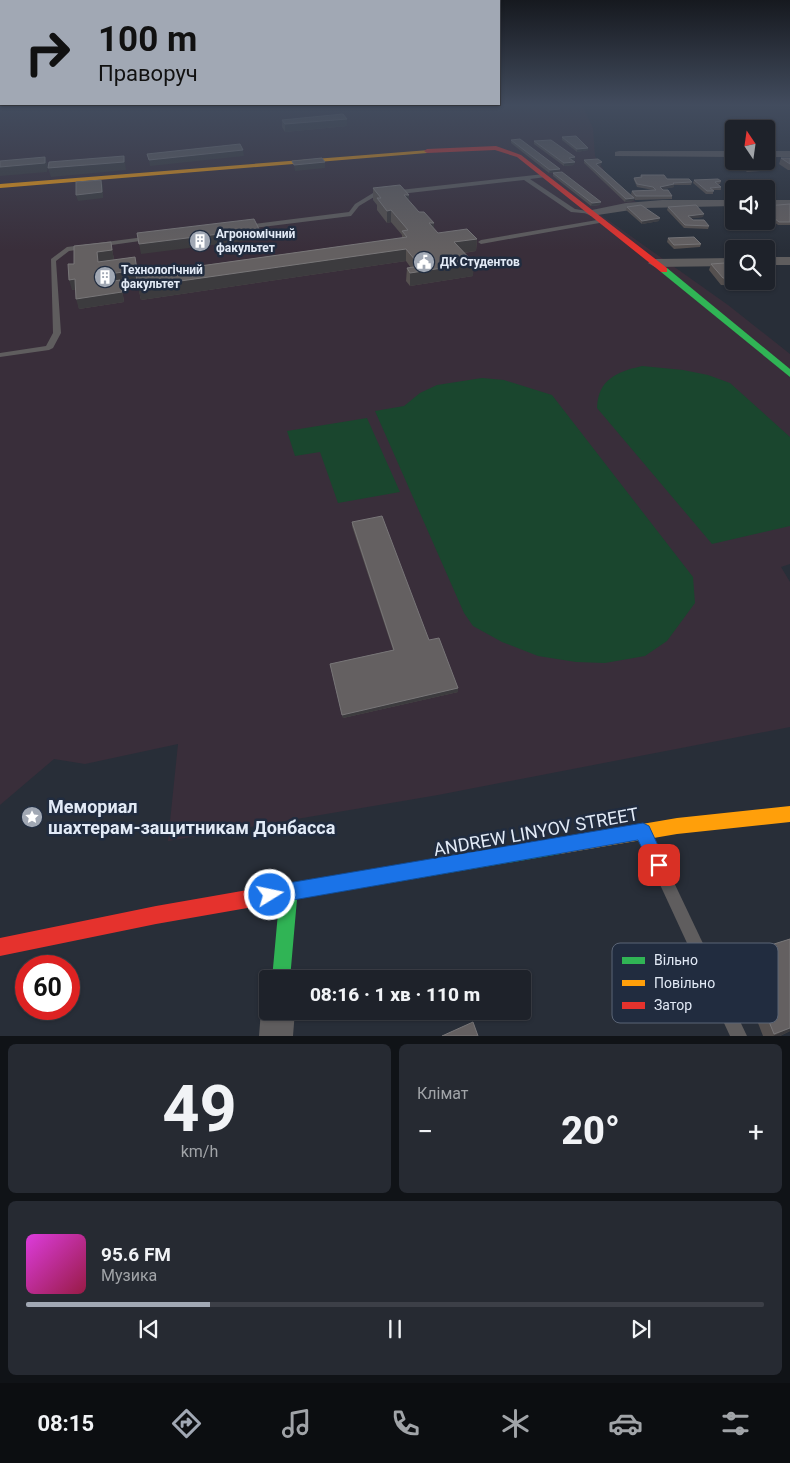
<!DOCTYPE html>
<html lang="uk">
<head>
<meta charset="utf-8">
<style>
	:root { --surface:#1e222a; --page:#262a32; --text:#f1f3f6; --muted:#a1a4a8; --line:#3c3f47; --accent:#a1a8b4 }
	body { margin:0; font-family:Roboto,sans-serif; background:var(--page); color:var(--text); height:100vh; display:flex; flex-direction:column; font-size:19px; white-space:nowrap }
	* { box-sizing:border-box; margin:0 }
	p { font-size:16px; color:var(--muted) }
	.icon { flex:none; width:28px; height:28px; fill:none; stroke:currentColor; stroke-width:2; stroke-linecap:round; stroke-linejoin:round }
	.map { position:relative; height:1036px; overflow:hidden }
	.side { display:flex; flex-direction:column; gap:8px; padding:8px; background:#101317; flex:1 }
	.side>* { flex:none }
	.banner { position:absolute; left:0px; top:0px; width:500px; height:105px; box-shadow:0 1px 4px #0004,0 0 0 1px var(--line); background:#a1a8b4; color:#111; overflow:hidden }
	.needle { width:32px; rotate:347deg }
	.controls { position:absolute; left:725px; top:120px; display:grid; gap:10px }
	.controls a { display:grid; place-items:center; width:50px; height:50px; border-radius:5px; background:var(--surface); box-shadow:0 1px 4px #0004,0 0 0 1px var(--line); font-size:25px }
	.speed { position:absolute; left:15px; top:955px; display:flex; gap:10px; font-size:25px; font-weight:700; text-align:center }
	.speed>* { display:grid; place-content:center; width:65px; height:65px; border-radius:50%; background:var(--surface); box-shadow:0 1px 4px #0004,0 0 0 1px var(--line); line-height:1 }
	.speed .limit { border:8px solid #d22; background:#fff; color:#111 }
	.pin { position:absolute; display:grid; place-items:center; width:42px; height:42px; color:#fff; margin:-21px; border-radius:10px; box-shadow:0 2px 8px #0006 }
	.me { position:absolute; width:55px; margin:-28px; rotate:80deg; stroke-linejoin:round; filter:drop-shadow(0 0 4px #0008) }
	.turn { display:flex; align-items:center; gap:18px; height:105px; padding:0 15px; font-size:22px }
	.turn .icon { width:65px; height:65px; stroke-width:2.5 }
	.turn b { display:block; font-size:35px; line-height:42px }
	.big { font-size:38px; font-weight:800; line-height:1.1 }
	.side .card { flex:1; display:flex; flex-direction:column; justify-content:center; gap:8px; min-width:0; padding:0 18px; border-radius:8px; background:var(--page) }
	.side .dial { align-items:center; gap:0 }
	.dial b { font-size:65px; line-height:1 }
	.song { display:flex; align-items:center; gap:15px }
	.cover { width:60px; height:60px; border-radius:8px; background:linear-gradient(135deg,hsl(300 70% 55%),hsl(340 70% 35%)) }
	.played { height:5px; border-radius:2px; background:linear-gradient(90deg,var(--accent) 25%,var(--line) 25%) }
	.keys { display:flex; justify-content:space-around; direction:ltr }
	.heat { display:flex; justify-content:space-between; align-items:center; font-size:28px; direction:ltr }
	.side .tiles { flex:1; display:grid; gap:8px; grid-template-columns:1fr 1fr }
	.card:last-child { grid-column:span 2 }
	.trip { position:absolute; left:259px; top:970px; width:272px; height:50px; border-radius:5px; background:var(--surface); box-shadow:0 1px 4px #0004,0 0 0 1px var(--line); font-weight:800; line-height:50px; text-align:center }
	.dock { display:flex; height:80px; justify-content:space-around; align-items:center; background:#0c0e11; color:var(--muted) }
	.dock .icon { width:35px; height:35px }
	.dock .on { color:var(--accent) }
	.dock b { font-size:22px; color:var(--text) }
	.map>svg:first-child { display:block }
</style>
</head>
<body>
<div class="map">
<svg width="790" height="1036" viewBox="0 0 790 1036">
	<rect width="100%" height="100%" fill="#282e38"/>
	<!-- education -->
	<polygon fill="#392e3a" points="0,105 582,105 593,128 595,156 609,178 636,202 594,210 728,305 790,354 790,564 781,567 790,582 790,727 438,795 168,841 178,744 85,764 54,759 0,805"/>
	<!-- green -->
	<g fill="#1a462e">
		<path d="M642 366 683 370 708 375 730 383 790 437V526L712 544 597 408C598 379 617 372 642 366Z"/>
		<polygon points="482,378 504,380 552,395 693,577 695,603 667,641 645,656 605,663 576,662 538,656 502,642 473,626 464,613 375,411 404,406 420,393 437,385"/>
		<polygon points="367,418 400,492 338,503 320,452 295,456 287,431"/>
	</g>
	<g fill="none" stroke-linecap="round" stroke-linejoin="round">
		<!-- lane -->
		<g fill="#5f5d5e" fill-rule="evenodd">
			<polygon points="544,174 547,176 546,177 530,179 575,209 593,212 593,214 571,212 524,180 374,197 359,206 351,216 245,229 242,227 245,225 349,212 355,204 373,193"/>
			<polygon points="603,219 606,221 605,222 481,244 478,242 481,240"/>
			<polygon points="152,236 155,238 154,239 69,251 56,261 61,333 53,348 49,350 0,357 0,353 46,346 53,333 51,259 67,247"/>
			<polygon points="645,830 650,832 747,1036 730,1036 638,837 640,832"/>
		</g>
		<!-- street -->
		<g fill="#5f5d5e" fill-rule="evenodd">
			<polygon points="619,151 734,151 734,157 615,156 615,152"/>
			<rect x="766" y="151" width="24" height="6"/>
			<polygon points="662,200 734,200 734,206 644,208 591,216 585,213 587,211 626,203"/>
			<rect x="766" y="200" width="24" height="6"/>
			<rect x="766" y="257" width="24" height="8"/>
			<polygon points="734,258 734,266 655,267 648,263 655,259"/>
			<polygon points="266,999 268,1011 295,1011 293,1036 259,1036 261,1011"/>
		</g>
		<!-- fast -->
		<g fill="#30b455" fill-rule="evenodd">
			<polygon points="661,268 667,268 790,369 790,377 661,272"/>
			<polygon points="560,838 566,840 568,846 566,852 560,854 297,899 290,979 272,979 279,902 271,904 265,901 262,895 265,889 271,886"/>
		</g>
		<!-- slow -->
		<g fill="#ff9f0a" fill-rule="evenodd">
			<polygon points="429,150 427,153 0,188 0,184"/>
			<polygon points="790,806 790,822 677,834 560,854 554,852 552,846 554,840 560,838 677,818"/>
		</g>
		<!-- jam -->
		<g fill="#e5322d" fill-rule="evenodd">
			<polygon points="496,146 521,155 667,268 667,272 661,272 517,157 495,150 427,153 424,151 427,149"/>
			<polygon points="271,886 277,889 280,895 277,901 271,904 156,924 0,956 0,938 156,906"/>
		</g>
	</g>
	<!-- wall -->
	<g fill="#55504f">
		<polygon points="347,119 347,126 285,132 282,127 282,120"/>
		<polygon points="562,137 588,150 577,152 562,140"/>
		<polygon points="511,140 560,169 559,172 549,173 511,143"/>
		<polygon points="534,141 575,157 575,160 572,160 574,165 564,166 534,144"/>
		<polygon points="781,158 790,158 790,170 788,170 779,164"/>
		<polygon points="584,160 601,165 598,166 634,198 633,201 625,202 584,163"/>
		<polygon points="741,161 757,161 763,166 761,171 747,172 740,166"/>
		<polygon points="553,173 600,205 591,206 553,176"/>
		<polygon points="641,175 667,179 692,182 691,185 674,185 674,187 662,189 672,196 672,199 635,200 631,194 632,191 653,190 637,187 634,180 634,178 640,177"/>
		<polygon points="694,180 721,181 720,184 718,184 721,187 721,190 713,190 713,194 706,194 693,183"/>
		<polygon points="373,188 409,201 438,233 477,239 476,251 464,253 473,276 410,286 406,281 407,268 411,268 406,261 141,300 137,281 121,283 124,302 79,309 76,289 72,290 74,264 111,242 114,260 135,257 138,274 402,238 402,235 391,222 387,223 377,210 377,205 373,200"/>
		<polygon points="734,204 734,216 731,216 727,211 728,205"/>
		<polygon points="790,204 790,225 778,225 773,221 766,221 766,206"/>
		<polygon points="627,207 659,221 642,224 626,210"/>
		<polygon points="668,207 703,217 691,218 693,220 709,226 708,229 684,228 667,210"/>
		<polygon points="740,221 764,221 763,225 744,225"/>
		<polygon points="668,238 701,244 700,247 674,249 667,242"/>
		<polygon points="711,264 734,265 734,281 751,282 747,282 746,286 744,286 721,285 709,270"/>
		<polygon points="352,522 429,640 458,688 458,692 343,718 330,664 393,650 352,526"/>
		<polygon points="790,939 790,1031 780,1036 763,1036 735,963 742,954"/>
	</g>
	<!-- shaded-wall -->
	<g fill="#3c3b3e">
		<polygon points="347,119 347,126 285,132 285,124"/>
		<polygon points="588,148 588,150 577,152 577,149"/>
		<polygon points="243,150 244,156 150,166 149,160"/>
		<polygon points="124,156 126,170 51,177 48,168"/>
		<polygon points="45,157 48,166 47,172 0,176 0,167"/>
		<polygon points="575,157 575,160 569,161 569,158"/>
		<polygon points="325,162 325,168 295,171 294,165"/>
		<polygon points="575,162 574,165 564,166 564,163"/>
		<polygon points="602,162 601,165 596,167 596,164"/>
		<polygon points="560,169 559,172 549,173 550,170"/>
		<polygon points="101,180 103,186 103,198 78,201 76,195"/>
		<polygon points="674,184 674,187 660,190 660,187"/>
		<polygon points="404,195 409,195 409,206"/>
		<polygon points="634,198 633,201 625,202 626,199"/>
		<polygon points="601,202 600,205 591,206 592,203"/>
		<polygon points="391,210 391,222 387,223 387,211"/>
		<polygon points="704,214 703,217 688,219 688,216"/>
		<polygon points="660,218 659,221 642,224 642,221"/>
		<polygon points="429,223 434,223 434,235"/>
		<polygon points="259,229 260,239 141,254 139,244"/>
		<polygon points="477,239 476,251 454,254 454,242"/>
		<polygon points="111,242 114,260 98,262 97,252"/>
		<polygon points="406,249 406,261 141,300 138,287"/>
		<polygon points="135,257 139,280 121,283 124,302 79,309 76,299 102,275"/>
		<polygon points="474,263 473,276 410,286 410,273"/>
		<polygon points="75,279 78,289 72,290 69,280"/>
		<polygon points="745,281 748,281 746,286 744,286"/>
		<polygon points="458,688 458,692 343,718 342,715"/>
		<polygon points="790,1028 790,1031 780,1036 773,1036"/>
	</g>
	<!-- building -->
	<g fill="#646061" stroke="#787678">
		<polygon points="343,114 347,119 285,124 282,120"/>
		<polygon points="576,136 588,148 577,149 562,137"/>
		<polygon points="520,139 560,169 550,170 511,140"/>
		<polygon points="551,140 575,157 569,158 575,162 564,163 534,141"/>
		<polygon points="240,144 243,150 149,160 147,154"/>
		<polygon points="124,156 124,162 48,168 49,162"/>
		<polygon points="45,157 45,163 0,167 0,161"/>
		<polygon points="322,158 325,162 294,165 292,161"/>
		<polygon points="781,158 790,158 790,164"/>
		<polygon points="598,159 602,162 596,164 634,198 626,199 584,160"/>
		<polygon points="743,161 757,161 763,166 749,166"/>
		<polygon points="562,172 601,202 592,203 553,173"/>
		<polygon points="641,175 664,175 667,179 689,179 692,182 673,183 674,184 660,187 663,190 668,190 672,196 636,196 632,191 656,190 653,187 637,184 634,178 642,177"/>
		<polygon points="718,179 721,181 715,182 721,187 710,188 714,191 707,191 694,180"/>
		<polygon points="101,180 102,192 76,195 76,182"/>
		<polygon points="400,185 409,195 404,195 419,212 424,212 434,223 429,223 438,233 467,229 477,239 454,242 474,263 410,273 407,268 420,266 406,249 138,287 136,275 407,237 402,231 408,230 391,210 387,211 377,198 381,198 373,188"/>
		<polygon points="734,204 734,209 728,205"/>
		<polygon points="790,204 790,222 779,222 774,218 768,218 766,217 766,206"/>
		<polygon points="641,205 660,218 642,221 627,207"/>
		<polygon points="696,205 704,214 688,216 693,220 704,220 709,226 685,225 668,207"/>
		<polygon points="254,219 259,229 139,244 137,233"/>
		<polygon points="694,237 701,244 674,245 668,238"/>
		<polygon points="111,242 112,250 97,252 98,262 135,257 137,270 102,275 102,283 120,280 122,292 76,299 75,279 69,280 68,264 74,264 74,246"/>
		<polygon points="725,263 726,265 734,265 734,279 723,278 711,264"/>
		<polygon points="382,516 429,640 439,638 458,688 342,715 330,664 394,650 352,522"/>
		<polygon points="790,939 790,1028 774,1034 742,954"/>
		<polygon points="473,1022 478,1036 442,1036"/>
	</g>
	<!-- sky -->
	<linearGradient id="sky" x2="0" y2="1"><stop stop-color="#16191f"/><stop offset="0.42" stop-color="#424c5e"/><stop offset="1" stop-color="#424c5e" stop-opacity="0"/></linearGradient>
	<rect width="790" height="250" fill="url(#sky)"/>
	<!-- route -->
	<polygon fill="#1a73e8" stroke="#114b97" points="643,823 649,826 667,865 665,871 659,874 653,871 638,840 270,904 264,901 261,895 264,889 270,886"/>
	<!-- icons -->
	<defs>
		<g id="building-disc" transform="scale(1.125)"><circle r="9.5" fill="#a1a8b4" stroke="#212c3f"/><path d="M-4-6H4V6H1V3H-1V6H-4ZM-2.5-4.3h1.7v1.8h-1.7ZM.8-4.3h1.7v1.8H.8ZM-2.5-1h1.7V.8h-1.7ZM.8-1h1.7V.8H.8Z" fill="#fff"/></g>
		<g id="civic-disc" transform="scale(1.125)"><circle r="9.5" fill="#a1a8b4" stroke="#212c3f"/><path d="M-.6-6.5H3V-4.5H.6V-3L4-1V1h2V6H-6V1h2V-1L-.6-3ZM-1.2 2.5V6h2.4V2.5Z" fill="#fff"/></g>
		<g id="sight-disc" transform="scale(1.125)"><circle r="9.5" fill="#a1a8b4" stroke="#212c3f"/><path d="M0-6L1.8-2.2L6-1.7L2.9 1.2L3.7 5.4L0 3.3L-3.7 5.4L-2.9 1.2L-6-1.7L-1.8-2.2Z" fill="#fff"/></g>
	</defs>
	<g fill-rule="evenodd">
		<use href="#building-disc" x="200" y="241"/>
		<use href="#civic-disc" x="424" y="262"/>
		<use href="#building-disc" x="105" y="277"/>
		<use href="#sight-disc" x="32" y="817"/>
	</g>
	<g text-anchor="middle" stroke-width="5" stroke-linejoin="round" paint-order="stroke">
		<!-- far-poi labels -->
		<g font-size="12" font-weight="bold" fill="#e2eaf6" stroke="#212c3f" text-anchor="start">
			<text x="216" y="238">Агрономічний<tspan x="216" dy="14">факультет</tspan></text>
			<text x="440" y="266">ДК Студентов</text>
			<text x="121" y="274">Технологічний<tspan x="121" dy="14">факультет</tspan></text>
		</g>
		<!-- near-poi labels -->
		<g font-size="18" font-weight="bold" fill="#e2eaf6" stroke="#212c3f" text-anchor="start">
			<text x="48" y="813">Мемориал<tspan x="48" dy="21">шахтерам-защитникам Донбасса</tspan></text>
		</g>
		<!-- near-street labels -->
		<g font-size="18" fill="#e2eaf6" stroke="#212c3f">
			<text transform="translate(536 832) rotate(-10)" y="6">ANDREW LINYOV STREET</text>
		</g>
	</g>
	<!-- legend -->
	<rect x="612" y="943" width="166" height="80" rx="8" fill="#212c3f" stroke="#5b6576" stroke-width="1"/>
	<rect x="622" y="957" width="23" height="7" fill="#30b455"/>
	<rect x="622" y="980" width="23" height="6" fill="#ff9f0a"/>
	<rect x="622" y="1002" width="23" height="7" fill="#e5322d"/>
	<g font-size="14" fill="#e2eaf6">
		<text x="654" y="965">Вільно</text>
		<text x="654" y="988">Повільно</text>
		<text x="654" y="1010">Затор</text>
	</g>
</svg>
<div class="controls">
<a><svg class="needle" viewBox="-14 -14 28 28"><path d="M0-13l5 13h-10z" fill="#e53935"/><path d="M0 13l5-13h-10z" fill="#a1a4a8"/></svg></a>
<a><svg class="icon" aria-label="sound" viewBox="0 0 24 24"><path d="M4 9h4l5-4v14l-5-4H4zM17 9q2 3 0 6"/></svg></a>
<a><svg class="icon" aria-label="search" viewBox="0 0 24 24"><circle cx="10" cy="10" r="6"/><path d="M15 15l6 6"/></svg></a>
</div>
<div class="speed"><div class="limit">60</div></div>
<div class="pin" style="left:659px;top:865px;background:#d93025"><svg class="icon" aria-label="arrive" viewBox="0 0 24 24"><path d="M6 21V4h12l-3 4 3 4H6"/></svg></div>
<svg class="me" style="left:270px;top:895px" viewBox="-20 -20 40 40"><circle r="17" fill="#1a73e8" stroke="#fff" stroke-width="3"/><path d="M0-11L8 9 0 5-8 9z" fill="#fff"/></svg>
<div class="trip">08:16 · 1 хв · 110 m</div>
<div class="banner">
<div class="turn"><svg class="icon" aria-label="right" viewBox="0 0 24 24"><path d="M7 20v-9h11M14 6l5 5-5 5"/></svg><div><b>100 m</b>Праворуч</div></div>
</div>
</div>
<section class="side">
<div class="tiles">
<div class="card dial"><b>49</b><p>km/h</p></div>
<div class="card"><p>Клімат</p>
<div class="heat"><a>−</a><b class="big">20°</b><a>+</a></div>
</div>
<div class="card">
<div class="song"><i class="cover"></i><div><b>95.6 FM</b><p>Музика</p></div></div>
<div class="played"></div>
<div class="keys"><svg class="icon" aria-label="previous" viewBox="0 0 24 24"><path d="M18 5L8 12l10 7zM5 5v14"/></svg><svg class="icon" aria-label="pause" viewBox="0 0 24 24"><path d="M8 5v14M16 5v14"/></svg><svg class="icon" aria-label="next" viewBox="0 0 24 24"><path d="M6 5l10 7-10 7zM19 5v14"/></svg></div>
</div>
</div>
</section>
<nav class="dock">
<b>08:15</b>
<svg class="icon on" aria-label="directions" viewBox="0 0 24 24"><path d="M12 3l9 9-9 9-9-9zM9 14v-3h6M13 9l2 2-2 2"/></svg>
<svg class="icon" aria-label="music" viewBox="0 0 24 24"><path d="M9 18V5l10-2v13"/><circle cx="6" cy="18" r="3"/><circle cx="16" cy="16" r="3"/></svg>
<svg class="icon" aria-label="phone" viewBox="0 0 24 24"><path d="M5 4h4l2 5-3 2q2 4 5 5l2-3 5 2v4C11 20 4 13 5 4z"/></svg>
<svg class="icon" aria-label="climate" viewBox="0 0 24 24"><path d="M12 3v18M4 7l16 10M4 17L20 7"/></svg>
<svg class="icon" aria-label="car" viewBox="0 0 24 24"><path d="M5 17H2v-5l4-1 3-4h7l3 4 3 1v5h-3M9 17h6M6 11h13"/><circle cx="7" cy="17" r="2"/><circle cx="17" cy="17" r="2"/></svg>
<svg class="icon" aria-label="filters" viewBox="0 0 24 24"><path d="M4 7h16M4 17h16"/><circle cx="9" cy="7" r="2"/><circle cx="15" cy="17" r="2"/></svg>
</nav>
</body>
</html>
